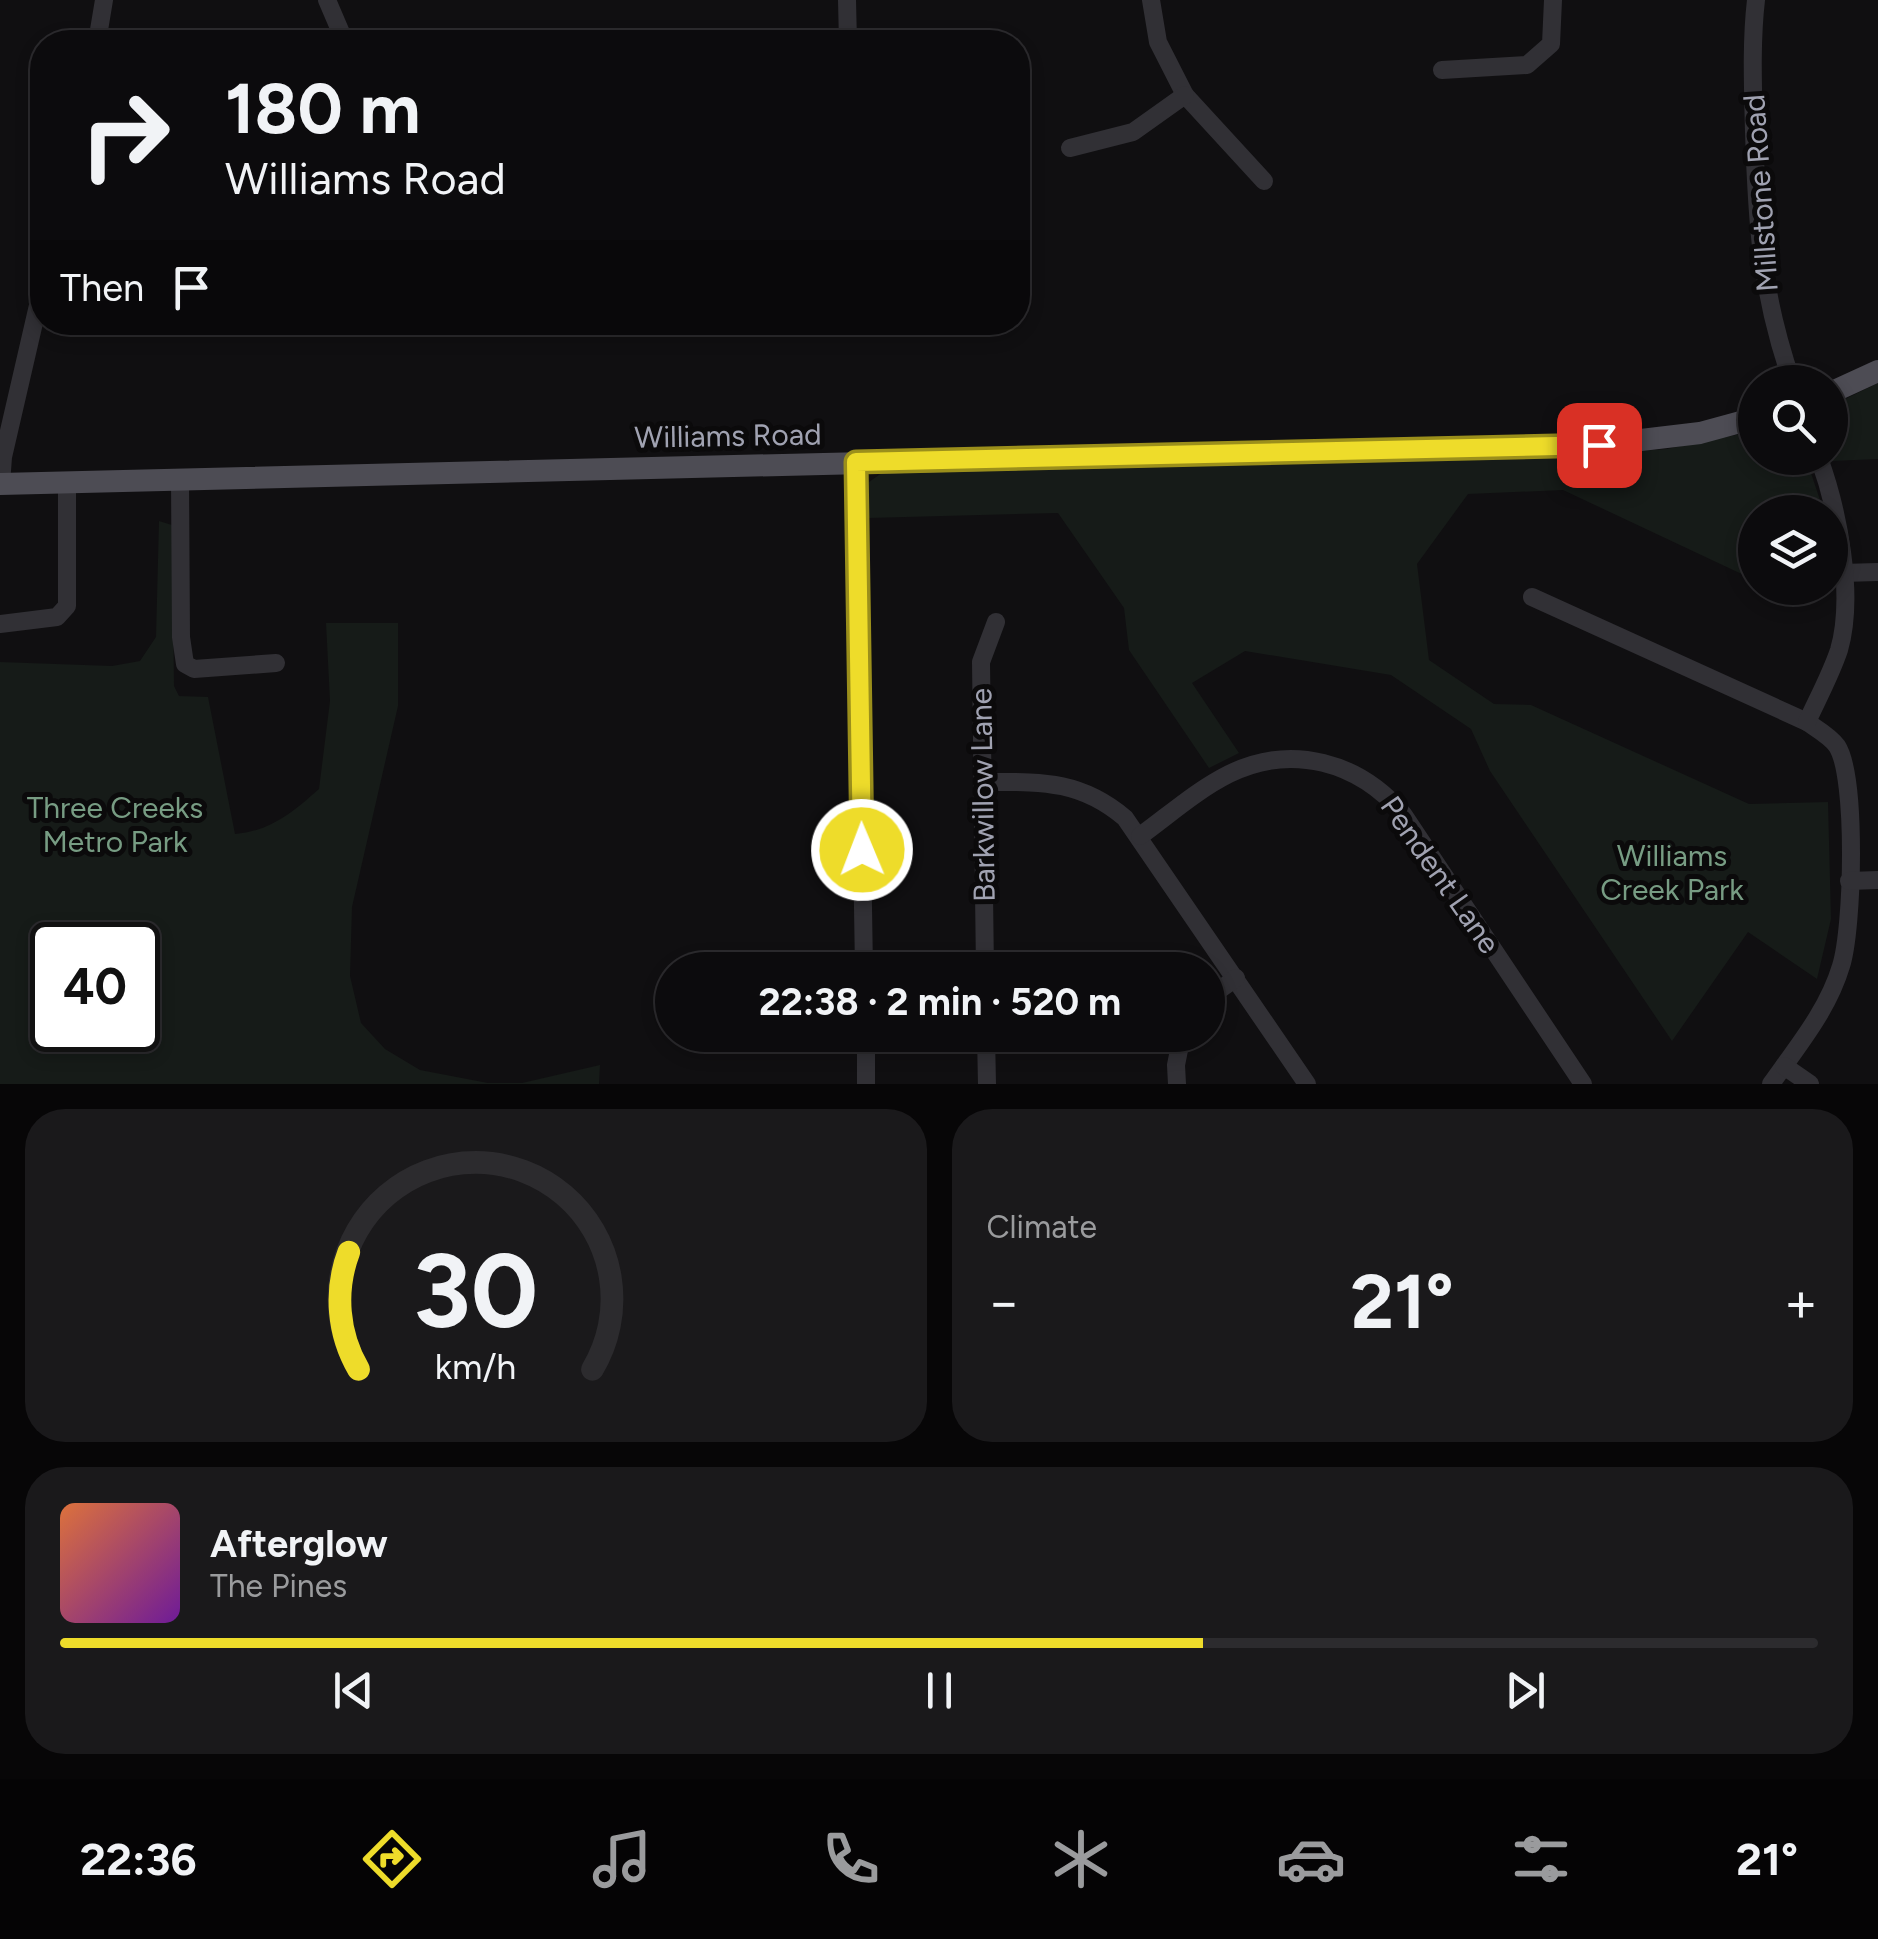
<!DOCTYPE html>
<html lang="en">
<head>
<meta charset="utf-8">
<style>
	:root { --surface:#0c0b0d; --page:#1a191b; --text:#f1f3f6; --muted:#9a9b9d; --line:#2c2b2e; --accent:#eedc2a }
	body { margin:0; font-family:Figtree,sans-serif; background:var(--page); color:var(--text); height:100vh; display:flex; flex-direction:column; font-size:38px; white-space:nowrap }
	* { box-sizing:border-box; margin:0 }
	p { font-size:32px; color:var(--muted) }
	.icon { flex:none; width:55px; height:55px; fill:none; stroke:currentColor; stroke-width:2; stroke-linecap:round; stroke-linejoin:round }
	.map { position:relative; height:1084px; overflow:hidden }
	.details { display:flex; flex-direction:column; gap:25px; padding:25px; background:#070607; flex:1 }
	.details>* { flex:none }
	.hud { position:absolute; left:30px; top:30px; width:1000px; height:305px; border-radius:40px; box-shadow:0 5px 15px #0003,0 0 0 2px var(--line); background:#0c0b0d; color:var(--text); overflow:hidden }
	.controls { position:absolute; left:1738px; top:365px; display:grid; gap:20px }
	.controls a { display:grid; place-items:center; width:110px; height:110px; border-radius:50%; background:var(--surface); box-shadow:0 5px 15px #0003,0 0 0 2px var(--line); font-size:50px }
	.speed { position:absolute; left:30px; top:922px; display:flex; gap:20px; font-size:50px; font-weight:700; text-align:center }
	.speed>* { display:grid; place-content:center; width:130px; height:130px; border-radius:50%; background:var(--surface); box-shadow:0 5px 15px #0003,0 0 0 2px var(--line); line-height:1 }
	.speed .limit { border:5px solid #111; border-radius:15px; background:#fff; color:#111 }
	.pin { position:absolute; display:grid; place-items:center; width:85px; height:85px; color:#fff; margin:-42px; border-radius:20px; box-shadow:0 5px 15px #0006 }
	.me { position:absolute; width:110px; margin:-55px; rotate:359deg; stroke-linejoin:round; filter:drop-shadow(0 0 8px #0008) }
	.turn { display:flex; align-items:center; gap:35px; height:210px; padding:0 30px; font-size:45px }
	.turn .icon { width:130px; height:130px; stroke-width:2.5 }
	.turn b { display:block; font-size:70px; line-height:85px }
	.then { display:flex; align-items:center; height:95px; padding:0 30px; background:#0003; gap:20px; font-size:38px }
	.big { font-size:75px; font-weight:700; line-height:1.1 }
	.details .card { flex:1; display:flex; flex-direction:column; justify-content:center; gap:15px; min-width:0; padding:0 35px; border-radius:40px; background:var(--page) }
	.details .dial { align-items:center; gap:0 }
	.dial svg { height:260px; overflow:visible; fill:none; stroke:var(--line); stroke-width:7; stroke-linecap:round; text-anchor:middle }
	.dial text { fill:var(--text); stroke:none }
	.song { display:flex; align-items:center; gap:30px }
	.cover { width:120px; height:120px; border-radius:15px; background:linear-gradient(135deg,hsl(20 70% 55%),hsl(280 70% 35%)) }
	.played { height:10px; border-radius:5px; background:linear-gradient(90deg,var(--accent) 65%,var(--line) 65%) }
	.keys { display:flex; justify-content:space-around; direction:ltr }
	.heat { display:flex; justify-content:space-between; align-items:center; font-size:55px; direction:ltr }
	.details .tiles { flex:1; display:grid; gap:25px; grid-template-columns:1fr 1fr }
	.card:last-child { grid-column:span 2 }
	.trip { position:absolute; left:655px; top:952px; width:570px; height:100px; border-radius:50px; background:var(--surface); box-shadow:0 5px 15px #0003,0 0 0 2px var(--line); font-weight:700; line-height:100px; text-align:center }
	.tab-bar { display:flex; height:160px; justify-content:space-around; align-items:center; background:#050405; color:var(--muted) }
	.tab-bar .icon { width:70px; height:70px }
	.tab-bar .selected { color:var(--accent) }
	.tab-bar b { font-size:45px; color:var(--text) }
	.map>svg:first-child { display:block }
</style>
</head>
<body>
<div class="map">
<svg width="1878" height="1084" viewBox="0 0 1878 1084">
	<rect width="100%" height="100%" fill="#100f11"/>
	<!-- green -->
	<g fill="#161b18" fill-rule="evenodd">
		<polygon points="1878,383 1878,459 1832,461 1830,417 1837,403"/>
		<polygon points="1755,431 1755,458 1806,458 1824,512 1755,512 1755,576 1748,577 1563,490 1468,494 1417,564 1429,660 1494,704 1531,705 1749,804 1828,802 1831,919 1817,979 1748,932 1672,1041 1490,771 1471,729 1391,675 1245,651 1192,683 1239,753 1209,768 1129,650 1124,608 1058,513 868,518 869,482 886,470 1596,454 1667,449"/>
		<path d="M159 521 172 525 174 686 179 696 208 697 235 834C271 831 293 812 319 789L330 701 326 623H398V706L352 907 350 976 361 1023 385 1049 420 1070 488 1083H522L600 1065 599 1084H0V662L112 666 140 661 156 637ZM52 945H138V1030H52Z"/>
	</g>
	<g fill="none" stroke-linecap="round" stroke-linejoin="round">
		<!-- minor -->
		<g stroke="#313035" stroke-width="18">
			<polyline points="327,0 345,42"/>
			<polyline points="847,0 848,42"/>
			<polyline points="1151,0 1158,42 1185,95 1264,181"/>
			<path d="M1756 0C1751 43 1753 88 1754 132 1757 226 1761 292 1792 382"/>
			<polyline points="97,42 104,0"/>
			<polyline points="1442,70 1527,65 1551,44 1553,0"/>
			<polyline points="1070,148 1133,132 1185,95"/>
			<polyline points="856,463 864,970"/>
			<polyline points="180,479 181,637 185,664 194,669 276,663"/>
			<polyline points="1,484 3,457 42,288"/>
			<polyline points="1842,573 1878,572"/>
			<path d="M1532 597 1807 722C1817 729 1830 736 1837 746 1857 777 1853 929 1841 966 1828 1010 1797 1047 1771 1084"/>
			<polyline points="0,624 57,617 67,606 67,482"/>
			<path d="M1807 722C1818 698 1831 674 1839 650 1855 595 1838 510 1819 458"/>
			<path d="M982 782C1039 782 1079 779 1125 818L1307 1084"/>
			<path d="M1140 836C1169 815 1197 790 1229 774 1292 743 1359 762 1403 814L1583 1084"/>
			<polyline points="1849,881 1878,880"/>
			<polyline points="985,970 981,662 996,622"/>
			<polyline points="1208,998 1236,978"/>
			<polyline points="866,1035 866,1084"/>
			<polyline points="986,1035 987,1084"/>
			<polyline points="1784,1066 1810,1084"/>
			<polyline points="1177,1084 1176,1065 1182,1035"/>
		</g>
		<!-- major -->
		<g stroke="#4d4c54" stroke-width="22">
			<polyline points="1830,393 1878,371"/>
			<polyline points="0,484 1599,445 1700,433 1755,418"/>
		</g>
	</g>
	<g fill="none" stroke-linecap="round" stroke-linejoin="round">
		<!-- route casing -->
		<g stroke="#9b8f1b" stroke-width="25">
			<polyline id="route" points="862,850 856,462 1599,445"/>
		</g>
		<!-- route -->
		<use href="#route" stroke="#eedc2a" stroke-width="18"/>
	</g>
	<g text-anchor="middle" stroke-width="10" stroke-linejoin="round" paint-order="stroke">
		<!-- street labels -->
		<g font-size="30" fill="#a0a2b1" stroke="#0b0a0b">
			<text transform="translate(1761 193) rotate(-94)" y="10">Millstone Road</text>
			<text transform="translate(728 436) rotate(-1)" y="10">Williams Road</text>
			<text transform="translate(983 795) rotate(-91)" y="10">Barkwillow Lane</text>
			<text transform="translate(1440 875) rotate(55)" y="10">Pendent Lane</text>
		</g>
		<!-- park labels -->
		<g font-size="30" fill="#779c83" stroke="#0b0a0b">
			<text x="115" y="818">Three Creeks<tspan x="115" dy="34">Metro Park</tspan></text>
			<text x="1672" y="866">Williams<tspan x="1672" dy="34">Creek Park</tspan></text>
		</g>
	</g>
</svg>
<div class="controls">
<a><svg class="icon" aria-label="search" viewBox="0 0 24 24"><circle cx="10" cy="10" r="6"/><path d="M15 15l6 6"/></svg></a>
<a><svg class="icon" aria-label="layers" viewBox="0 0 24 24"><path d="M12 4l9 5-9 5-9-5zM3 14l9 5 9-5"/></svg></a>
</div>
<div class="speed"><div class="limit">40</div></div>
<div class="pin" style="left:1599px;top:445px;background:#d93025"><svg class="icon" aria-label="arrive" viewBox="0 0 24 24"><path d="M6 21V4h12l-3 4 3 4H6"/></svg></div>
<svg class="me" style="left:862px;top:850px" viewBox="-20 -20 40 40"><circle r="17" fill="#eedc2a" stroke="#fff" stroke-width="3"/><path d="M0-11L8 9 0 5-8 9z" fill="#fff"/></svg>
<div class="trip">22:38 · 2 min · 520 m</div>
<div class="hud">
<div class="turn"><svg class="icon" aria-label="right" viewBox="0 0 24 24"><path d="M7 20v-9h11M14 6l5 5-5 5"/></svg><div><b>180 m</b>Williams Road</div></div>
<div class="then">Then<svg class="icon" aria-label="arrive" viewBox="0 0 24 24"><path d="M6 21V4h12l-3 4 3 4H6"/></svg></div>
</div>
</div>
<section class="details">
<div class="tiles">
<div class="card dial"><svg viewBox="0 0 100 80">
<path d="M14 69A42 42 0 1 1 86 69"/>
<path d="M14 69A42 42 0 0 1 11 33" stroke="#eedc2a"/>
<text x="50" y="56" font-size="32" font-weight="700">30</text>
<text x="50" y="72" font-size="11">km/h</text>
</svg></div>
<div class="card"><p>Climate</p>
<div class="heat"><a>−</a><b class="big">21°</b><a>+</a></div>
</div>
<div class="card">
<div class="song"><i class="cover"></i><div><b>Afterglow</b><p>The Pines</p></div></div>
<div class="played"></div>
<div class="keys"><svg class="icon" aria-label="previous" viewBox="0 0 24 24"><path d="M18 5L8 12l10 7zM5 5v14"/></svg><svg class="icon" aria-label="pause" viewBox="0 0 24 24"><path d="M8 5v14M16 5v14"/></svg><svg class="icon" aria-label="next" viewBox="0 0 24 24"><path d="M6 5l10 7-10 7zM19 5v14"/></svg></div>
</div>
</div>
</section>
<nav class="tab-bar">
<b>22:36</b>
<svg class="icon selected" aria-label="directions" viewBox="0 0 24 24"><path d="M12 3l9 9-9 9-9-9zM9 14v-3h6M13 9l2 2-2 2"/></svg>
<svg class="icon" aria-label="music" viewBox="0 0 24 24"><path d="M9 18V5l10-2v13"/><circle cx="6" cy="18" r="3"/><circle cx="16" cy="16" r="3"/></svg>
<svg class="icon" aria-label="phone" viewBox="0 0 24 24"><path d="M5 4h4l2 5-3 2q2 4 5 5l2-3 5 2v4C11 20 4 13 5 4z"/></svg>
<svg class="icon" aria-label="climate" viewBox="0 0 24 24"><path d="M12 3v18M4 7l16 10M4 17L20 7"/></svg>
<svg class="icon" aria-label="car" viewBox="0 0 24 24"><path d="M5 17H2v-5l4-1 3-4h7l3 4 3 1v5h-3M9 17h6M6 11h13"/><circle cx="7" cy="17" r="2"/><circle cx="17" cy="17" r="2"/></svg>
<svg class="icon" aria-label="filters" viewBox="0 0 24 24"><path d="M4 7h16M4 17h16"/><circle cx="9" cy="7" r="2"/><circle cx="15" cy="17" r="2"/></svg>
<b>21°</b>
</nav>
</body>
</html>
